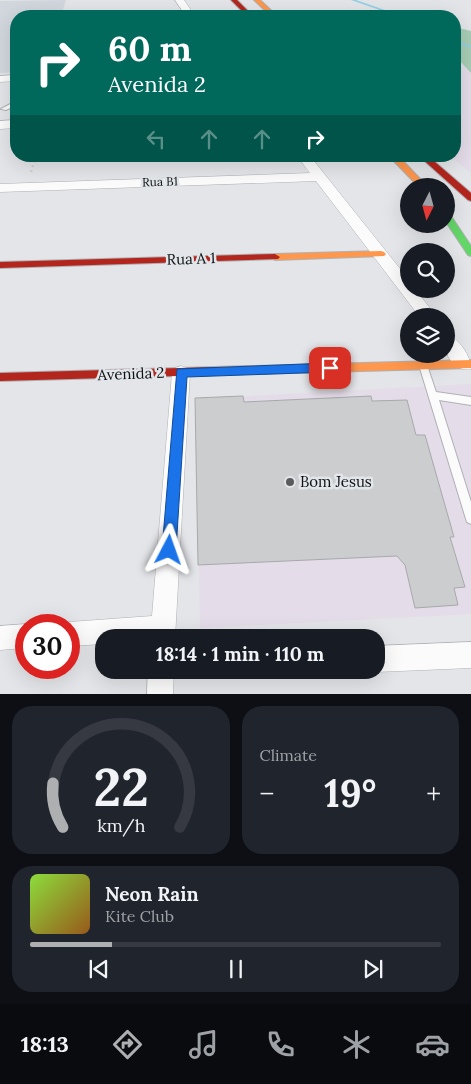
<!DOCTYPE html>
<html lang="en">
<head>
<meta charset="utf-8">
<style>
	:root { --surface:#171b24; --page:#20242c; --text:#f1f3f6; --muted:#9ea1a6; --line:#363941; --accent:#adafb1 }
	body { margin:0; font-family:Lora,serif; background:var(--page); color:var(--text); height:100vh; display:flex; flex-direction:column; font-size:19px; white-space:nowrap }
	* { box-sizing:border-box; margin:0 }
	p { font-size:16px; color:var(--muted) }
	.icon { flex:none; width:28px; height:28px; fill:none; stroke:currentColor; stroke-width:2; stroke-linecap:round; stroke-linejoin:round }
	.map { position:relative; height:694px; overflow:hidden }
	.panel { display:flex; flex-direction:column; gap:12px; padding:12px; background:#0d0f14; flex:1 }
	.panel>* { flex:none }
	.hud { position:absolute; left:10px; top:10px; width:451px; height:152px; border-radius:20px; box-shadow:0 5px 20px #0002; background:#00695c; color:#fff; overflow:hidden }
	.needle { width:32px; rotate:186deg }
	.tools { position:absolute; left:400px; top:178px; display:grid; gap:10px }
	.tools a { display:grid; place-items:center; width:55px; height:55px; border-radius:50%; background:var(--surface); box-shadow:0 5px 20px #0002; font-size:25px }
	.speed { position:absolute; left:15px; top:614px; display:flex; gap:10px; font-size:25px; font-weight:700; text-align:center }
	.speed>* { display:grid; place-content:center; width:65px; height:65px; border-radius:50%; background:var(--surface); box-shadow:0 5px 20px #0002; line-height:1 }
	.speed .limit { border:8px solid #d22; background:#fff; color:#111 }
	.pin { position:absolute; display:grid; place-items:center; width:42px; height:42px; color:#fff; margin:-21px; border-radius:10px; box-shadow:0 2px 8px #0006 }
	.me { position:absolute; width:55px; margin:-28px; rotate:4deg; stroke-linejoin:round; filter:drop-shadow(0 0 4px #0008) }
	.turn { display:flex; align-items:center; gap:18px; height:105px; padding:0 15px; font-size:22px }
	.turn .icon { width:65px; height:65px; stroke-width:2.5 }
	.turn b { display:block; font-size:35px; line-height:42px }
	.lanes { display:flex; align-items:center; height:48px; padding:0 15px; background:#0003; justify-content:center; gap:25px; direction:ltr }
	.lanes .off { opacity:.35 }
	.big { font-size:38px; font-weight:800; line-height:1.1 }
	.panel .widget { flex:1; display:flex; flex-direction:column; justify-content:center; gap:8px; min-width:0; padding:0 18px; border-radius:20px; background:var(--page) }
	.panel .dial { align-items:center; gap:0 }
	.dial svg { height:130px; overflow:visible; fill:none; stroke:var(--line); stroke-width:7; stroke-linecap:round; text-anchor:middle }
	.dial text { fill:var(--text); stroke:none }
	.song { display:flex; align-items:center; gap:15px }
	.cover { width:60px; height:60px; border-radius:8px; background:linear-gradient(135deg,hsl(90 70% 55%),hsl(30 70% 35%)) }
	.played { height:5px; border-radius:2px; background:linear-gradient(90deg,var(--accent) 20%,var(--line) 20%) }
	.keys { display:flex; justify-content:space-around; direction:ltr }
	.heat { display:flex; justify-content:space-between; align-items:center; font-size:28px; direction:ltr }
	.panel .tiles { flex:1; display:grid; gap:12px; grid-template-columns:1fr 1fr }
	.widget:last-child { grid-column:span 2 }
	.trip { position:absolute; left:95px; top:629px; width:290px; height:50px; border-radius:20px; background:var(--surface); box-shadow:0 5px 20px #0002; font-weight:800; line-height:50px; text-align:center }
	.menu { display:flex; height:80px; justify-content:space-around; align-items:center; background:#090b0e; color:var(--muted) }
	.menu .icon { width:35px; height:35px }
	.menu .active { color:var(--accent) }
	.menu b { font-size:22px; color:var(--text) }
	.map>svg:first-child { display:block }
</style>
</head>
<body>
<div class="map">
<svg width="471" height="694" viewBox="0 0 471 694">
	<rect width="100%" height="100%" fill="#e3e5e8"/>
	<!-- commercial -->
	<g fill="#e4dce8">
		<polygon points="455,59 458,59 471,73 471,173 450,156 455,156"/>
		<polygon points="471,384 471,614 200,628 196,399"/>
	</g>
	<!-- built -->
	<polygon fill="#d1d7dd" points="66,0 61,16 16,16 16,72 0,73 0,1"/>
	<!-- forest -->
	<polygon fill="#a8cdb5" points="455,27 471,31 471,73 458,59 455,59"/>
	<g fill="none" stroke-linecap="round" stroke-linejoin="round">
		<!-- stream -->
		<g fill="#94cfe6" fill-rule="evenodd">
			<polygon points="351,0 356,0 402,16 397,16"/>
			<polygon points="455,40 471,46 471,48 455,42"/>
		</g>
	</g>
	<!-- building -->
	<polygon fill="#cbcdcf" stroke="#a7a9ab" points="243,396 244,402 371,396 372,401 407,400 416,435 425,435 454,537 450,537 465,587 454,588 458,605 415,608 405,565 397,556 198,565 195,398"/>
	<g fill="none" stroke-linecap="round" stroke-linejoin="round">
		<!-- lane casing -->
		<g stroke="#afb1b3" stroke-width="2">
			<g id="lane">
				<polygon points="16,101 16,105 6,110 1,109"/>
				<polygon points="423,362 426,363 427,365 436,392 471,397 471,405 439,400 471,502 471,524 467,522 466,519 419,365 420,363"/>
			</g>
		</g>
		<!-- street casing -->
		<g stroke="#afb1b3" stroke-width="1">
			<g id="street">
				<polygon points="175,0 184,0 195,16 186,16"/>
				<polygon points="16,75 16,81 0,82 0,76"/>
				<polygon points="16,120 16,128 0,129 0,121"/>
				<polygon points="297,156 310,156 409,280 409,289 415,289 436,316 419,316 316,181 0,192 0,184 310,173"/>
				<path d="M446 334C459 338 471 356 471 369 460 372 449 362 446 351 445 346 446 339 446 334Z"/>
				<polygon points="181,366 187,368 190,373 175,638 104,638 104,644 69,646 69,625 61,625 69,622 152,616 172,373 175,368"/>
				<polygon points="26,624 29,625 26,625 26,648 0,650 0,626"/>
				<polygon points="471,642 471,668 376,672 372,670 376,670 376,646"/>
				<polygon points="148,670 174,670 173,694 147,694"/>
			</g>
		</g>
		<!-- fast casing -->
		<g stroke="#afb1b3" stroke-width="2">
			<polygon id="fast" points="446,212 449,213 471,246 471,256 468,255 446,222"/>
		</g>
		<!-- slow casing -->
		<g stroke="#afb1b3" stroke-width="2">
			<g id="slow">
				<polygon points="254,0 260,0 277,16 271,16"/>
				<polygon points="389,156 398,156 427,186 418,186"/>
				<polygon points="381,251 384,252 386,254 384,256 275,260 270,257 275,254"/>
				<polygon points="471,360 471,368 214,375 210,374 208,371 210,368 214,367"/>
			</g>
		</g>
		<!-- jam casing -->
		<g stroke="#afb1b3" stroke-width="2">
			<g id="jam">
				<polygon points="231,0 237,0 253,16 247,16"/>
				<polygon points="419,156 428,156 471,193 471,201 468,200"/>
				<polygon points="275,254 280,257 278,259 0,268 0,262"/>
				<polygon points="214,367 218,368 220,371 218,374 214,375 0,381 0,373"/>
			</g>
		</g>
		<!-- path -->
		<polyline stroke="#d1d1d2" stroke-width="2.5" stroke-dasharray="2 3" stroke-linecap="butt" points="31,172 36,156"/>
		<!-- lane -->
		<use href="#lane" fill="#fbfbfc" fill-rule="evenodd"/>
		<!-- street -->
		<use href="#street" fill="#fbfbfc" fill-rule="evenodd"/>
		<!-- fast -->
		<use href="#fast" fill="#63d668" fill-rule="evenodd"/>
		<!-- slow -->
		<use href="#slow" fill="#ff974d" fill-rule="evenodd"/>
		<!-- jam -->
		<use href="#jam" fill="#b3261e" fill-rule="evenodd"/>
	</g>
	<!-- route -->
	<polygon fill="#1a73e8" stroke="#114b97" points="330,363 336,368 330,372 187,377 176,550 174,555 169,557 164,555 162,550 177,369"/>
	<!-- markers -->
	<circle fill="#595b5d" stroke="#e2e5e9" stroke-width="2" cx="290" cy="482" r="5"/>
	<g text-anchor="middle" stroke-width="5" stroke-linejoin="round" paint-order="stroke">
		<!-- far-street labels -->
		<g font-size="12" fill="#0f1112" stroke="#e2e5e9">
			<text transform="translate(160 182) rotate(-2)" y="4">Rua B1</text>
		</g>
		<!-- street labels -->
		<g font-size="15" fill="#0f1112" stroke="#e2e5e9">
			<text transform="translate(191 259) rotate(-2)" y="5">Rua A 1</text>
			<text transform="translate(131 374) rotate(-2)" y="5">Avenida 2</text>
		</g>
		<!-- poi labels -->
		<g font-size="15" fill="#0f1112" stroke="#e2e5e9" text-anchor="start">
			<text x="300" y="487">Bom Jesus</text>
		</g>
	</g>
</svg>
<div class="tools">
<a><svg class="needle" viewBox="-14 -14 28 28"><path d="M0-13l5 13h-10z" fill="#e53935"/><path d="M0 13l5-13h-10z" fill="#9ea1a6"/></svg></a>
<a><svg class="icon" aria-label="search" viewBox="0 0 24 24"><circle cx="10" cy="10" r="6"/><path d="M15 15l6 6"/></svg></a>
<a><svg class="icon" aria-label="layers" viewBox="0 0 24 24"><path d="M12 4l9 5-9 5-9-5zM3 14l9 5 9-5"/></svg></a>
</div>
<div class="speed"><div class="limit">30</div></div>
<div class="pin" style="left:330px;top:368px;background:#d93025"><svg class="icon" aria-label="arrive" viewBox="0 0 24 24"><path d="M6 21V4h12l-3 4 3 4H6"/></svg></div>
<svg class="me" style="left:169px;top:550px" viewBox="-20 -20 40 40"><path d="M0-17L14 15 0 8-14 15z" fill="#1a73e8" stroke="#fff" stroke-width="4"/></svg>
<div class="trip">18:14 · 1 min · 110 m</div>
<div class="hud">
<div class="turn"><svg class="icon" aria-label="right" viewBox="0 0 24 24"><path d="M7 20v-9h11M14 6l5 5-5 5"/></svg><div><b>60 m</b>Avenida 2</div></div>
<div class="lanes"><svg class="icon off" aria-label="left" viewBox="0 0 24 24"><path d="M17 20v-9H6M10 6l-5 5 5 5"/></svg><svg class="icon off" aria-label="ahead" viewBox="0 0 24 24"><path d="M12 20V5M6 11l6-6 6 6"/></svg><svg class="icon off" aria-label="ahead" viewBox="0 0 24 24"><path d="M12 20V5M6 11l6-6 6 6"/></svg><svg class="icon" aria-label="right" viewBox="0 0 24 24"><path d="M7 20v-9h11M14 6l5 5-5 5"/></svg></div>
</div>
</div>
<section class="panel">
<div class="tiles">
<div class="widget dial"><svg viewBox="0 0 100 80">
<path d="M14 69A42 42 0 1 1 86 69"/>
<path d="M14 69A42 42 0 0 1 8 42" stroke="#adafb1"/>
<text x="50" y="56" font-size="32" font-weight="700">22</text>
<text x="50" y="72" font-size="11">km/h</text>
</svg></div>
<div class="widget"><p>Climate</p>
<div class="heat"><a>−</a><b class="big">19°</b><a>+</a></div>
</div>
<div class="widget">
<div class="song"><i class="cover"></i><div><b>Neon Rain</b><p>Kite Club</p></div></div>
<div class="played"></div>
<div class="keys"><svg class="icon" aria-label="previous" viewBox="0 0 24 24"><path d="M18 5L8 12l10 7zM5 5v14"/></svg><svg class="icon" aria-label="pause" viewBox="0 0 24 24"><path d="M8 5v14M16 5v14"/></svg><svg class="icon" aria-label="next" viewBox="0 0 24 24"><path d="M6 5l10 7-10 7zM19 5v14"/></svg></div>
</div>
</div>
</section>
<nav class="menu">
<b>18:13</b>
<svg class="icon active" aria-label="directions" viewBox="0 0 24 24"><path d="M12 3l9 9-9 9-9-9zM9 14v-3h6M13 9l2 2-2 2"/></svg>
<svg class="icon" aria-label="music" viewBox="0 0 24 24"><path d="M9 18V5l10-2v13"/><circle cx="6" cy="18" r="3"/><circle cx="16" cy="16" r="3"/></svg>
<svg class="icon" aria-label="phone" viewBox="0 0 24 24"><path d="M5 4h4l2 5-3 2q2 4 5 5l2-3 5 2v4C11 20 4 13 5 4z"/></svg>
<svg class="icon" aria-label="climate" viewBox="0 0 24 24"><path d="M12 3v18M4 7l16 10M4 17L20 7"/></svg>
<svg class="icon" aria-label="car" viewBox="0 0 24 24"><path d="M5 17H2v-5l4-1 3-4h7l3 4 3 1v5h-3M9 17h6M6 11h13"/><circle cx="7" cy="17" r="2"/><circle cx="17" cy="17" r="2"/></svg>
</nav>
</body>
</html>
